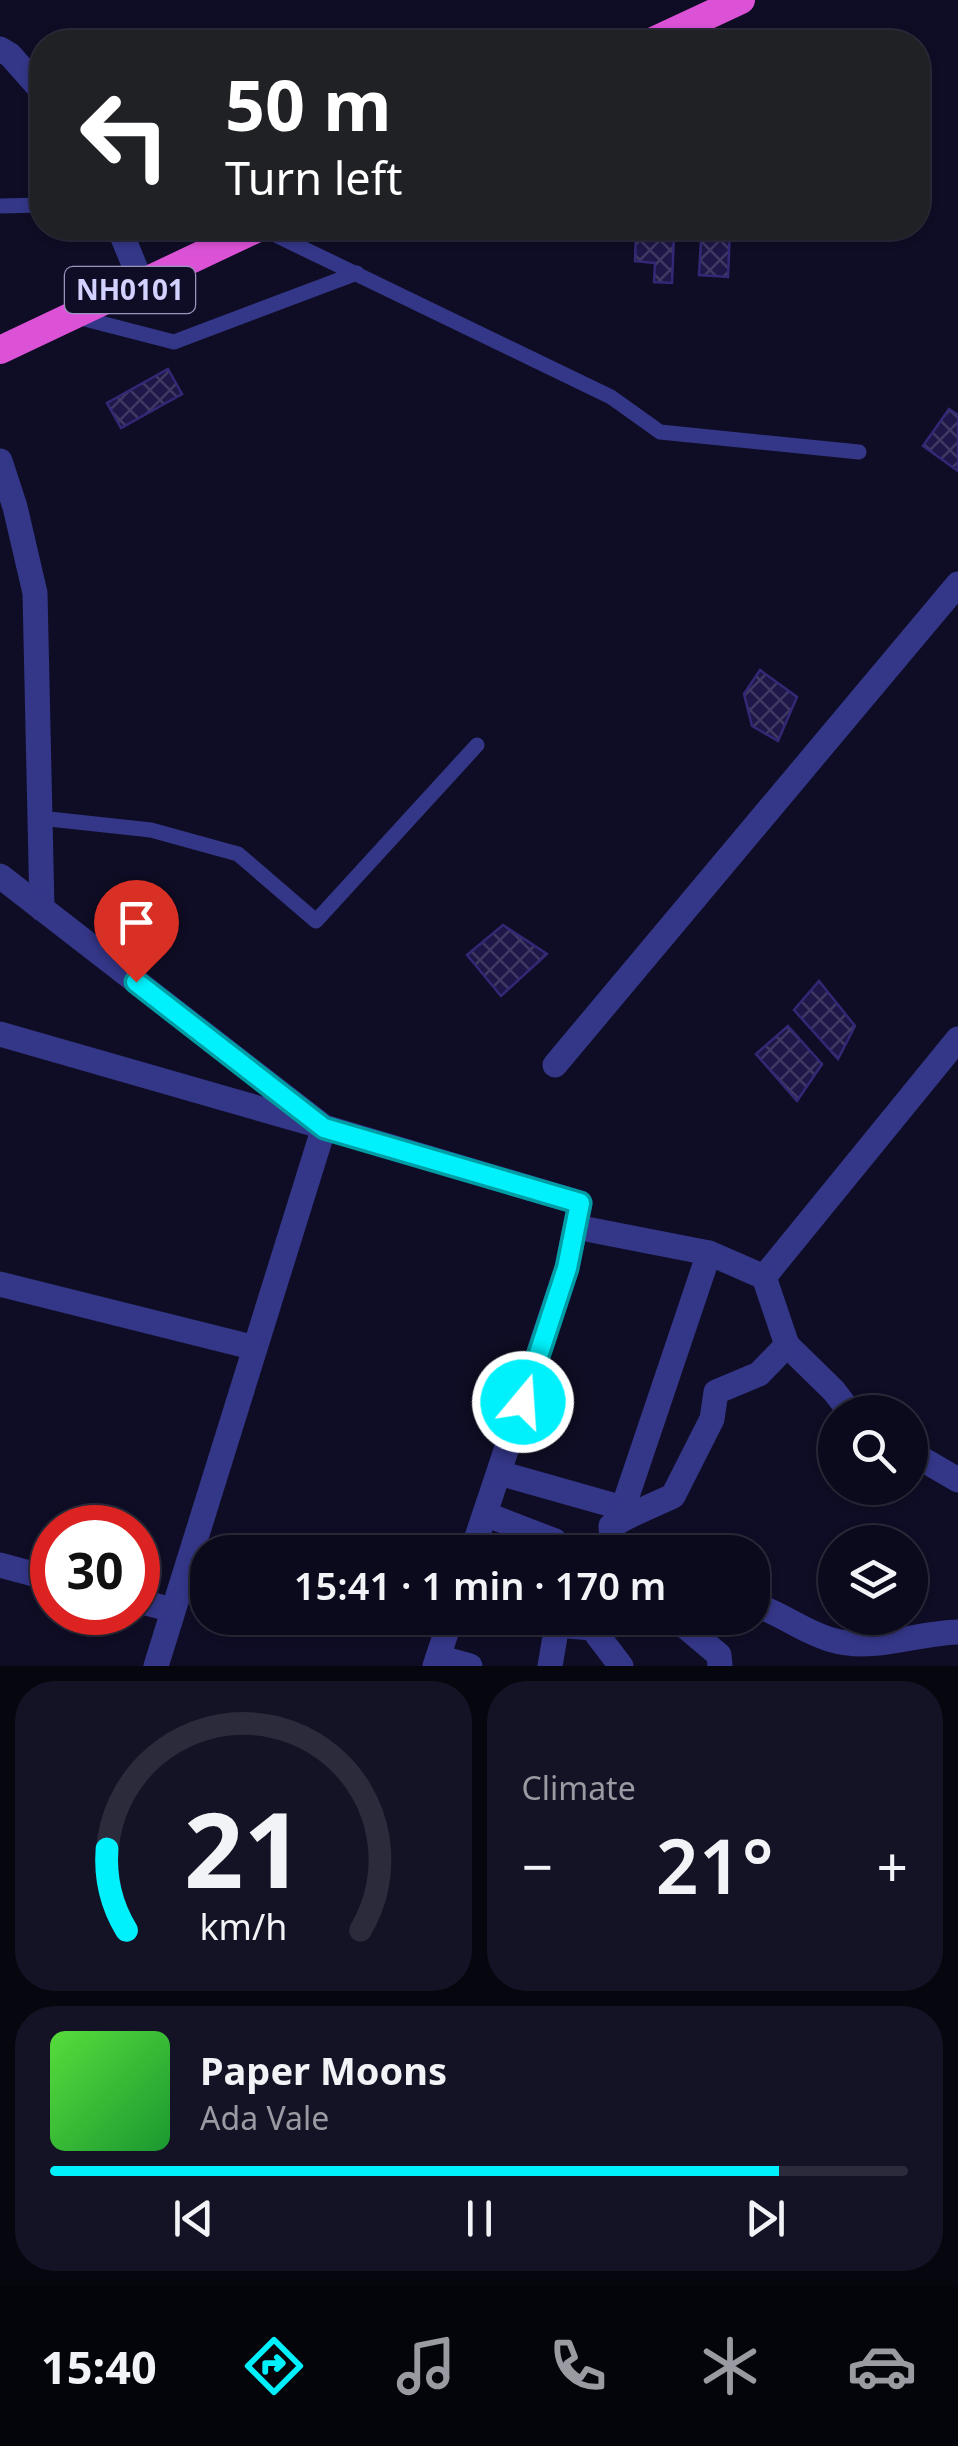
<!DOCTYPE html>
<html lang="en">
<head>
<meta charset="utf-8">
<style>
	:root { --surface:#0b0a1c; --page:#141325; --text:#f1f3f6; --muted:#9a9aa3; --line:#2b2b3b; --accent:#00f1fc }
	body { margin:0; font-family:"Noto Sans",sans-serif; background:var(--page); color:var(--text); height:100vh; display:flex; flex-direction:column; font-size:38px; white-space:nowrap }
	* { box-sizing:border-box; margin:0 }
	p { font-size:32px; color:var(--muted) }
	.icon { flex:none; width:55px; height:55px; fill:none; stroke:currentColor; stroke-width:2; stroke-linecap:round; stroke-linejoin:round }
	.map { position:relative; height:1666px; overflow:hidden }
	.side { display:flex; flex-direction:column; gap:15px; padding:15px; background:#06060f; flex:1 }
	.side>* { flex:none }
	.banner { position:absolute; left:30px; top:30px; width:900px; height:210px; border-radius:40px; box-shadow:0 2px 8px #0004,0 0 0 2px var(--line); background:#202124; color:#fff; overflow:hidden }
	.tools { position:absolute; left:818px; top:1395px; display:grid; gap:20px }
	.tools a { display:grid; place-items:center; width:110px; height:110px; border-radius:50%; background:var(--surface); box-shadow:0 2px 8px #0004,0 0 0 2px var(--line); font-size:50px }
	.speed { position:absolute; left:30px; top:1505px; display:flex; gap:20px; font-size:50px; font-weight:700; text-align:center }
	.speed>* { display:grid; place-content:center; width:130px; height:130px; border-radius:50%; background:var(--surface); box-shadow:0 2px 8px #0004,0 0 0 2px var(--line); line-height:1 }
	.speed .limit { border:15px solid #d22; background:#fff; color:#111 }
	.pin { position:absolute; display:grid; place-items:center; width:85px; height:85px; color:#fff; margin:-102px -42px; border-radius:50% 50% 50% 0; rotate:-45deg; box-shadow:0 0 10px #0007 }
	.pin .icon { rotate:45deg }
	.me { position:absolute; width:110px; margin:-55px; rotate:18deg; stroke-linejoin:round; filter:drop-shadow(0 0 8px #0008) }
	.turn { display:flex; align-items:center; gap:35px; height:210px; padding:0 30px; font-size:45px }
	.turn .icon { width:130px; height:130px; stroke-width:2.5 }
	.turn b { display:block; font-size:70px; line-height:85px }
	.big { font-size:75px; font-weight:600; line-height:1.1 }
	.side .widget { flex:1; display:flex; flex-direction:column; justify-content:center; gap:15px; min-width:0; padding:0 35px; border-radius:40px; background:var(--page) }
	.side .dial { align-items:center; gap:0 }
	.dial svg { height:260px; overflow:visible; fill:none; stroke:var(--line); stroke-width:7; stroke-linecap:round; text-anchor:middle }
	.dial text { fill:var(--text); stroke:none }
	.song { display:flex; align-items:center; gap:30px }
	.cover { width:120px; height:120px; border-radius:15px; background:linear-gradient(135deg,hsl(110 70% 55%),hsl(130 70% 35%)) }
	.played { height:10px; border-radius:5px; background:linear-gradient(90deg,var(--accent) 85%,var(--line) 85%) }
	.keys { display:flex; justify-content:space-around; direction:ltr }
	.heat { display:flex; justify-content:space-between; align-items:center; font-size:55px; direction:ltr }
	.side .tiles { flex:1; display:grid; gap:15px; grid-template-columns:1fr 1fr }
	.widget:last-child { grid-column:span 2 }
	.trip { position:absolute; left:190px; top:1535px; width:580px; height:100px; border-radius:40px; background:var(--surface); box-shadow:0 2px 8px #0004,0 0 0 2px var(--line); font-weight:600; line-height:100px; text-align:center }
	.tab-bar { display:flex; height:160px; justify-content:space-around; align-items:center; background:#04040b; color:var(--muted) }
	.tab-bar .icon { width:70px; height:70px }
	.tab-bar .current { color:var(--accent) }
	.tab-bar b { font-size:45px; color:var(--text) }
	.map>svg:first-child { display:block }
</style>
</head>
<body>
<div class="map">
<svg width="958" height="1666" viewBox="0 0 958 1666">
	<defs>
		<pattern id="building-cross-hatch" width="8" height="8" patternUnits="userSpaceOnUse" patternTransform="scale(2.5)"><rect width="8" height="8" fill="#1e1747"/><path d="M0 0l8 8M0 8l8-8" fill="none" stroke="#3e3863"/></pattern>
	</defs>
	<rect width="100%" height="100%" fill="#0f0d25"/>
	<!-- building -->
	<g fill="url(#building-cross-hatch)" stroke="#332875" stroke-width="2.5">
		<polygon points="692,228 730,228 728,277 699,275 701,241 691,240"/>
		<polygon points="636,232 674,234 672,283 654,282 655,263 635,261"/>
		<polygon points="168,369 182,394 121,428 107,403"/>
		<polygon points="949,409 958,415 958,471 923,446"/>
		<polygon points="760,670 797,697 778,741 752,726 744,694"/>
		<polygon points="503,925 547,954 501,996 467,955"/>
		<polygon points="819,981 855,1026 838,1059 794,1010"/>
		<polygon points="788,1026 822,1064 797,1101 756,1054"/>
	</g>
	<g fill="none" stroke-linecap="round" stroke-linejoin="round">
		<!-- service -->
		<g stroke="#343688" stroke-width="15">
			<polyline points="0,206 42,205"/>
			<polyline points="261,228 611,397 660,432 859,452"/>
			<polyline points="77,317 174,342 357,273"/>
			<polyline points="40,818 151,830 238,854 316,921 477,745"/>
		</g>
		<!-- minor -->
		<g stroke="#343688" stroke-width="25">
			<polyline points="0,49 10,55 42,91"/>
			<polyline points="119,228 142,284"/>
			<polyline points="0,461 15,507 35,593 42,909"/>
			<polyline points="0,876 324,1127 580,1203 567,1268 472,1552"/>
			<polyline points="0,1034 324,1127 156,1666"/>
			<polyline points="555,1065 958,584"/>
			<polyline points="709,1253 764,1277 958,1039"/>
			<polyline points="0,1284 255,1348"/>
			<polyline points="787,1345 834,1391 850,1412"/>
			<polyline points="910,1452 958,1480"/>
			<polyline points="499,1473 623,1508 709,1253 576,1227"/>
			<polyline points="623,1508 629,1516 673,1496 712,1419 716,1392 759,1374 787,1345 764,1277"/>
			<polyline points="485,1514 555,1541 563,1552"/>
			<polyline points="613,1552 611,1526 629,1516"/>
			<polyline points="0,1565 52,1579"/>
			<polyline points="138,1601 173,1610"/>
			<path d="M752 1604C780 1612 803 1632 832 1640 873 1652 916 1633 958 1632"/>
			<polyline points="670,1618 687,1628 719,1655 720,1666"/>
			<polyline points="438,1657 470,1666"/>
			<polyline points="435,1666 451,1618"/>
			<polyline points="550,1666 557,1625 592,1628 621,1666"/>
		</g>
		<!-- trunk -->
		<g stroke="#db52d6" stroke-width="28">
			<polyline points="651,42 741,0"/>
			<polyline points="0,350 258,228"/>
		</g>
	</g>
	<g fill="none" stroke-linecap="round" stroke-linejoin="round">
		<!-- route casing -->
		<g stroke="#009da4" stroke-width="25">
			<polyline id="route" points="136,982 324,1128 580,1203 567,1268 523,1402"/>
		</g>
		<!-- route -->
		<use href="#route" stroke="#00f1fc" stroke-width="18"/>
	</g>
	<g text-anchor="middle" stroke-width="10" stroke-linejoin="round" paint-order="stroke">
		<!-- shield labels -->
		<rect fill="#0f0d25" stroke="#9896be" stroke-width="2.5" x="65" y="267" width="130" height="46" rx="8"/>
		<g font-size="28" font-weight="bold" fill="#d3d1ff">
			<text x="130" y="300">NH0101</text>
		</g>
	</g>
</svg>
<div class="tools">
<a><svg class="icon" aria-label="search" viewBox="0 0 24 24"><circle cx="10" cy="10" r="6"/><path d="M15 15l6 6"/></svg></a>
<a><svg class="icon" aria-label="layers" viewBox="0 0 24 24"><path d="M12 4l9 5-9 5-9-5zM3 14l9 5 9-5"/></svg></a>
</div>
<div class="speed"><div class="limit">30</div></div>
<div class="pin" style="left:136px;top:982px;background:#d93025"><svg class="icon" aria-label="arrive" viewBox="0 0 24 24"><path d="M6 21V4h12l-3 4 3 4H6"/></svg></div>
<svg class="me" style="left:523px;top:1402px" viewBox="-20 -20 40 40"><circle r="17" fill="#00f1fc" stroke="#fff" stroke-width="3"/><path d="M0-11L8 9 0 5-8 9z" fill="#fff"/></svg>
<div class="trip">15:41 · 1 min · 170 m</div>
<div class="banner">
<div class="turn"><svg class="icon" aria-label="left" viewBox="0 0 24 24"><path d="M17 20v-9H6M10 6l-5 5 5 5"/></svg><div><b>50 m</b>Turn left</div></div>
</div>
</div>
<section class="side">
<div class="tiles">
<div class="widget dial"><svg viewBox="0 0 100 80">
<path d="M14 69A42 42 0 1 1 86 69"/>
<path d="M14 69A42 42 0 0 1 8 44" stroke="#00f1fc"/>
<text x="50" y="56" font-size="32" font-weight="700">21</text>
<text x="50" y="72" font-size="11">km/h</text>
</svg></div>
<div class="widget"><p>Climate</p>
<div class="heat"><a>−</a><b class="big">21°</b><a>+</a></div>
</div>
<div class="widget">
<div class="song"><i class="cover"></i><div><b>Paper Moons</b><p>Ada Vale</p></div></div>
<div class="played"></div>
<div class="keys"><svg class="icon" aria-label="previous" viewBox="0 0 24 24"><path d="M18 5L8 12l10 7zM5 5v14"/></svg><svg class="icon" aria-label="pause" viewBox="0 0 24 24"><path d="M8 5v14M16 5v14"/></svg><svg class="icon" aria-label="next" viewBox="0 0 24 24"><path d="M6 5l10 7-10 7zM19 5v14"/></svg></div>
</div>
</div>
</section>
<nav class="tab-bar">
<b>15:40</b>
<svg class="icon current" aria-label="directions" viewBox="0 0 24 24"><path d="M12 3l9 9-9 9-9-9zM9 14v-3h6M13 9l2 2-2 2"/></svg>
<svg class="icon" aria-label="music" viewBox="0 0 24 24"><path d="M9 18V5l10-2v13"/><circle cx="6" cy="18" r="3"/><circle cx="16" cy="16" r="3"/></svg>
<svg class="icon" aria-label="phone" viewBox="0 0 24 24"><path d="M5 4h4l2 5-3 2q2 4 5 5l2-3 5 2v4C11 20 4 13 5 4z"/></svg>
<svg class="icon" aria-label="climate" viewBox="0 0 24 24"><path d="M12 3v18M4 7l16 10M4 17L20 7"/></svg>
<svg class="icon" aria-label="car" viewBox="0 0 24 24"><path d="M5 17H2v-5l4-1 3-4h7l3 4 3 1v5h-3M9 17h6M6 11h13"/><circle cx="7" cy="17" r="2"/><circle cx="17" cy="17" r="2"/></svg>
</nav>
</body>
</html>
